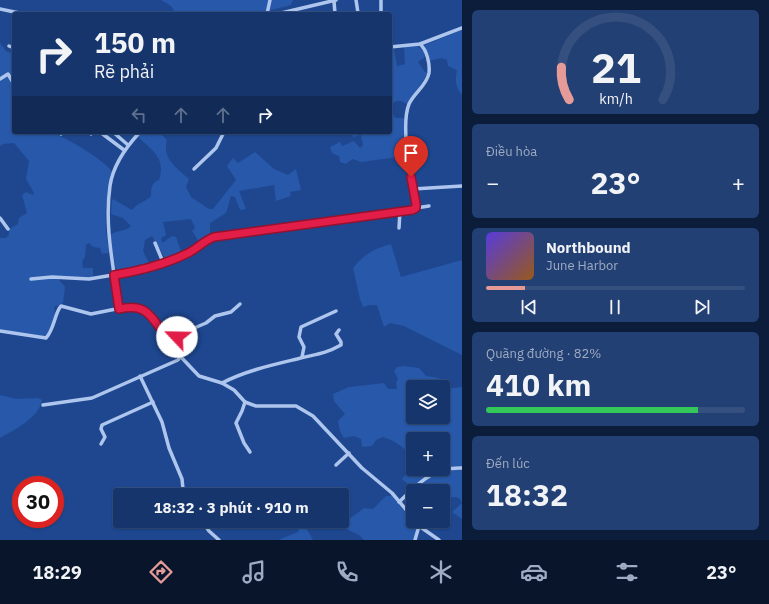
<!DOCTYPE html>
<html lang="vi">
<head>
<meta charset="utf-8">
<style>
	:root { --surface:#16356c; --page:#234074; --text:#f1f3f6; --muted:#9eabc2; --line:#35507f; --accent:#e69b98 }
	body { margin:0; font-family:"IBM Plex Sans",sans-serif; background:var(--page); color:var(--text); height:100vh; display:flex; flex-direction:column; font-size:15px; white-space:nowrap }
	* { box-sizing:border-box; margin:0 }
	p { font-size:13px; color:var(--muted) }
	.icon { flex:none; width:22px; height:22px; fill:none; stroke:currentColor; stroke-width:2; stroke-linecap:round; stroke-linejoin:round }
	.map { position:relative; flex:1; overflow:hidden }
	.drawer { display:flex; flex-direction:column; gap:10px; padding:10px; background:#0c1d3b; width:307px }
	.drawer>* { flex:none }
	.top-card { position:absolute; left:12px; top:12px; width:380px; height:122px; border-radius:4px; box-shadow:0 1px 3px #0004,0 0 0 1px var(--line); background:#16356c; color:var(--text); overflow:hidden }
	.controls { position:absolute; left:406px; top:380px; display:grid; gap:8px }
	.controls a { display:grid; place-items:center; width:44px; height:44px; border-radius:4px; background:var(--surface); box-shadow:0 1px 3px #0004,0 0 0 1px var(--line); font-size:20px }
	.speed { position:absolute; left:12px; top:476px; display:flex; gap:8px; font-size:20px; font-weight:700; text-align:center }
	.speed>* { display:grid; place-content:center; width:52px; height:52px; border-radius:50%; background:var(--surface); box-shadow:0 1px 3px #0004,0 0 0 1px var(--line); line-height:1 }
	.speed .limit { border:6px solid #d22; background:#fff; color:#111 }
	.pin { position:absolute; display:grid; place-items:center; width:34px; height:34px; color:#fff; margin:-41px -17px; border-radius:50% 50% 50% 0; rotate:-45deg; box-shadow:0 0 4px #0007 }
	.pin .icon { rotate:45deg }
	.me { position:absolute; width:44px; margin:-22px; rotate:294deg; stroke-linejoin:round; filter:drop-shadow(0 0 3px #0008) }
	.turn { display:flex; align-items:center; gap:14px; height:84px; padding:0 16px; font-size:18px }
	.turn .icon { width:52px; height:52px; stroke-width:2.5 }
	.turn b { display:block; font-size:28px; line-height:34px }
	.lanes { display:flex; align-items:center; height:38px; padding:0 16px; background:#0003; justify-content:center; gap:20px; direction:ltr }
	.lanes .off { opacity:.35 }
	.big { font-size:30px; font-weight:700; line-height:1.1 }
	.drawer .tile { flex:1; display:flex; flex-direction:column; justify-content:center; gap:6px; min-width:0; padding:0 14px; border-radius:6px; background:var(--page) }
	.drawer .dial { align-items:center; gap:0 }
	.dial svg { height:104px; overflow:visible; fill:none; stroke:var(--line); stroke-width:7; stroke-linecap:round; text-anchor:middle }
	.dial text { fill:var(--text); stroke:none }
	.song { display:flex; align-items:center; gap:12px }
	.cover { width:48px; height:48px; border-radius:6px; background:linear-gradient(135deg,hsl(250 70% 55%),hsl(30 70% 35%)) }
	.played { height:4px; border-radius:2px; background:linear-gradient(90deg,var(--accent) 15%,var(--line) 15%) }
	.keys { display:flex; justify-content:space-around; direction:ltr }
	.heat { display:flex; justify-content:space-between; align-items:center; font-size:22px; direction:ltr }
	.charge { height:6px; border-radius:3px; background:linear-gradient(90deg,#34c759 82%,var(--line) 0) }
	.trip { position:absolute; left:113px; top:488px; width:236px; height:40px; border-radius:4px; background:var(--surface); box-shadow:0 1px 3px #0004,0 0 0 1px var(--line); font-weight:700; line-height:40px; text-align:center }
	.dock { display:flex; height:64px; justify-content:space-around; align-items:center; background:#09152b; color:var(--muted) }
	.dock .icon { width:28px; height:28px }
	.dock .selected { color:var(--accent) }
	.dock b { font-size:18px; color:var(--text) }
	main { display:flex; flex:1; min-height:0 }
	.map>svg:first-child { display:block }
</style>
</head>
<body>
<main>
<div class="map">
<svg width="462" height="540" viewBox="0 0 462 540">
	<rect width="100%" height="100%" fill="#1e4790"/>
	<!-- green -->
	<g fill="#2758a9">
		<polygon points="161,0 293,0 291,5 256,14 176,14 171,6"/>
		<path d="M462 30V95C455 86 455 80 457 70L448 66 447 60 441 58 429 61 424 46 425 45Z"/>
		<path d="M0 43 6 51 14 54V132H61L57 135C70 140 106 161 113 173 104 196 104 226 109 251L108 253 102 254 100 248 93 247 89 243 86 245 85 257 82 262 83 268H93V276L91 278 60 277 59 280 65 287 63 303 54 307C57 318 51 327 47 337L0 330V238H6L9 235V229L18 224 19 218 27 213 22 195 26 192 33 195 34 193 26 179 29 161 14 143 3 144 0 146Z"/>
		<path d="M417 45 424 52 425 57 418 62 425 72H428L427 74 408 104C402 103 400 98 393 103 392 109 391 114 396 118H404L406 154 404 156 362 162 352 159 346 164 340 162 339 156 332 153 330 147 340 142 342 146 354 141 360 148 363 145 361 135 353 137 350 132H390V49H394L397 66 405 64 404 47Z"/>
		<path d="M142 132H159L167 140C162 159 176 167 189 179L186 187 191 197 209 209H213L236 180 227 166 233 158 238 163 255 152 274 169 288 175 296 169 301 190 290 192 291 196 276 201 274 185 239 191 246 209 240 210 235 197 231 196 226 213 210 223V236L199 242 192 231 195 228 191 219 163 222 166 235 161 238 162 242H164L172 236 176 237 182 254 167 259 165 258 152 236 145 240 143 251 150 265 141 269 119 273 116 271 110 235C116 230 125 232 131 226L123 218 111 214 112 201 113 199 132 210C137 203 145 202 151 196 151 188 151 183 159 180 166 158 153 151 138 137Z"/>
		<path d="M391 244 401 277 462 260V355L404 326 390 323 384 327 377 305H370L363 307 360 299 353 268C363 255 375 248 391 244Z"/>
		<path d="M404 366 419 368 426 376 439 378 442 383V387H413V417H443V389L462 387V519L452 512 462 503 460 499 456 497 443 498V491H416L402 479 413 466V469H443V439H413V458C403 447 398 442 383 437L376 440 372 446 362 447 361 439 354 436 344 438 340 431 338 421 345 414 334 401 333 394 349 387 384 383 388 389H397L396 383 398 379 394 371 397 367Z"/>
		<path d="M0 395 17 399 38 398 42 400C39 418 14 430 0 438Z"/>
		<polygon points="386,496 392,496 417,527 414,540 364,540 359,535 340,526 364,508 373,509"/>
		<polygon points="305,526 313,540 278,540 298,532 300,527"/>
	</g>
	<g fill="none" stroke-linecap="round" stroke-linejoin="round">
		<!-- minor -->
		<g stroke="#aec6ed" stroke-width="3.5">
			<polyline points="356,0 358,13"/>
			<polyline points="381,0 381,14"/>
			<polyline points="334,1 335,14"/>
			<polyline points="0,9 24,14"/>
			<polyline points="267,14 270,0"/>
			<polyline points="277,14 336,0"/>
			<path d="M420 44C427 50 430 64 429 73 427 85 414 93 409 104 401 124 409 168 413 189L462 186"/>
			<polyline points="9,46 14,48"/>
			<polyline points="390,47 420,44 462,28"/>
			<polyline points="0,79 8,74 14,84"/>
			<polyline points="59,132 61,134 63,132"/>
			<polyline points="100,132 124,150"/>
			<polyline points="113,132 128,145"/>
			<polyline points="91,134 92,132"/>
			<polyline points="194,169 216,148 224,132"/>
			<polyline points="416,208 429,206"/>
			<polyline points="0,218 8,229"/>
			<polyline points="399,228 400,211"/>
			<polyline points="155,243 163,262"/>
			<polyline points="31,279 52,277 89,279 143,270 185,255 205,240 215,237 413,210 416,208 416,201 413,189"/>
			<path d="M119 309C114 268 104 227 110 186 113 165 126 147 140 132"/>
			<path d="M0 331 46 338C54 330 55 312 61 306L91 314 126 307 143 309 169 339 179 355 199 376 222 383 234 390 245 402 256 406H296L313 416 362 468 392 493 413 518"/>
			<polyline points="169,339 206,323 215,316 231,312 240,304"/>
			<polyline points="302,357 304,347 299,337 301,327 336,311"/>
			<polyline points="140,376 162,422 169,448 182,479 183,489 187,495"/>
			<path d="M222 383C245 371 272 365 297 359 315 354 323 355 341 345V342L336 334 339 330"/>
			<polyline points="245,402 242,411 236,423 244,443 250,452"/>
			<polyline points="43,405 92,398 178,360 180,357"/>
			<polyline points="101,444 105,437 101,429 102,425 153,402"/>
			<polyline points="336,465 349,453"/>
			<path d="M399 502C419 483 433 467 462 468"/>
			<polyline points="202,521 209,531 219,540"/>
			<polyline points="415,521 419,526 439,540"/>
			<polyline points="415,540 419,526"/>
		</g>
	</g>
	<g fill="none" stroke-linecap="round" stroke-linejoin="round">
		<!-- route casing -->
		<g stroke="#92132f" stroke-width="10">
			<path id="route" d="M177 337 169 339C151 320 150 302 119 309L114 275C139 271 163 265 186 254 196 250 203 241 214 237L412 210 416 208V204L411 177"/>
		</g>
		<!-- route -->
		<use href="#route" stroke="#e11d48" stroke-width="7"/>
	</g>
</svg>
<div class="controls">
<a><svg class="icon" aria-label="layers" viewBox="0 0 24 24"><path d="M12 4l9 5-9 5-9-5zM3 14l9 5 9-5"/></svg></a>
<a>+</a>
<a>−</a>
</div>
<div class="speed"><div class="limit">30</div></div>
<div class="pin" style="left:411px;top:177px;background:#d93025"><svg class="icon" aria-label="arrive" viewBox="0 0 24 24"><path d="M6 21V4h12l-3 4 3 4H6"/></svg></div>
<svg class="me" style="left:177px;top:337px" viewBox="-20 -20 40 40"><circle r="19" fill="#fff"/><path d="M0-13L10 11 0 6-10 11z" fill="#e11d48"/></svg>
<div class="trip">18:32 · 3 phút · 910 m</div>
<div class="top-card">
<div class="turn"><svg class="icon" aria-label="right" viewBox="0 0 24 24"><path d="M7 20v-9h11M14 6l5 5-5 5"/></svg><div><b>150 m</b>Rẽ phải</div></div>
<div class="lanes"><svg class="icon off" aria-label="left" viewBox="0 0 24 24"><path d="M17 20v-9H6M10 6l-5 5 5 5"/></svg><svg class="icon off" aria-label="ahead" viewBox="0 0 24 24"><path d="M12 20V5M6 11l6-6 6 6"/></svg><svg class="icon off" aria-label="ahead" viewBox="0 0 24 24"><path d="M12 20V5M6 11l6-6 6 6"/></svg><svg class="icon" aria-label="right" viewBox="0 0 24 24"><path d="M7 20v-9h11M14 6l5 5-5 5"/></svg></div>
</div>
</div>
<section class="drawer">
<div class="tile dial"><svg viewBox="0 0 100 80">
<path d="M14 69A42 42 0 1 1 86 69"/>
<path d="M14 69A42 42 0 0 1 8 44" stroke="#e69b98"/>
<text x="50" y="56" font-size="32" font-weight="700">21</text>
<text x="50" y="72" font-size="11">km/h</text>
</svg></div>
<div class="tile"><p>Điều hòa</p>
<div class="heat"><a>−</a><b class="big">23°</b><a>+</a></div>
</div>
<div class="tile">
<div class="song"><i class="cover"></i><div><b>Northbound</b><p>June Harbor</p></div></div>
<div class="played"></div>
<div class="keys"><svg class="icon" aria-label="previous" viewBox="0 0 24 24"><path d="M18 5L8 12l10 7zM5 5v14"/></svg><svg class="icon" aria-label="pause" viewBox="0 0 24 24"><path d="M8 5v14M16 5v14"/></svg><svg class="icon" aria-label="next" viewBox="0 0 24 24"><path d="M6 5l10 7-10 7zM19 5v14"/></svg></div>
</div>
<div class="tile"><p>Quãng đường · 82%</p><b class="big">410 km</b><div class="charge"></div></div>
<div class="tile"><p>Đến lúc</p><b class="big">18:32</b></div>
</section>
</main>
<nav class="dock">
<b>18:29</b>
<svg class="icon selected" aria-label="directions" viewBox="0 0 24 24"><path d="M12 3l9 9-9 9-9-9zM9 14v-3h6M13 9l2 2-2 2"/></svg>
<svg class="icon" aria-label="music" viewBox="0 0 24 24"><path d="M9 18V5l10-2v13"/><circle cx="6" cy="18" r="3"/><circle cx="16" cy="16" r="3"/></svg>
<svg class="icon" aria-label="phone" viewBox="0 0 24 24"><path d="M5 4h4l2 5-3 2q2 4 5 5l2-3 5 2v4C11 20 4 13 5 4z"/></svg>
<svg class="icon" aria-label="climate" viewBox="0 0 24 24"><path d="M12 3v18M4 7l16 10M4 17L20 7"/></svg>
<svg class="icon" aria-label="car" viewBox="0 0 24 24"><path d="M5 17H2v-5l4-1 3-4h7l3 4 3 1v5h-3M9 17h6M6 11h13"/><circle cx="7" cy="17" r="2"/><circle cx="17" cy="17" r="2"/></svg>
<svg class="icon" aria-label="filters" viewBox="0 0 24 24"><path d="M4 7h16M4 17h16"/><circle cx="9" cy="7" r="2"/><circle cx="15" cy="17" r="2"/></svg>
<b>23°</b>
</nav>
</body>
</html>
